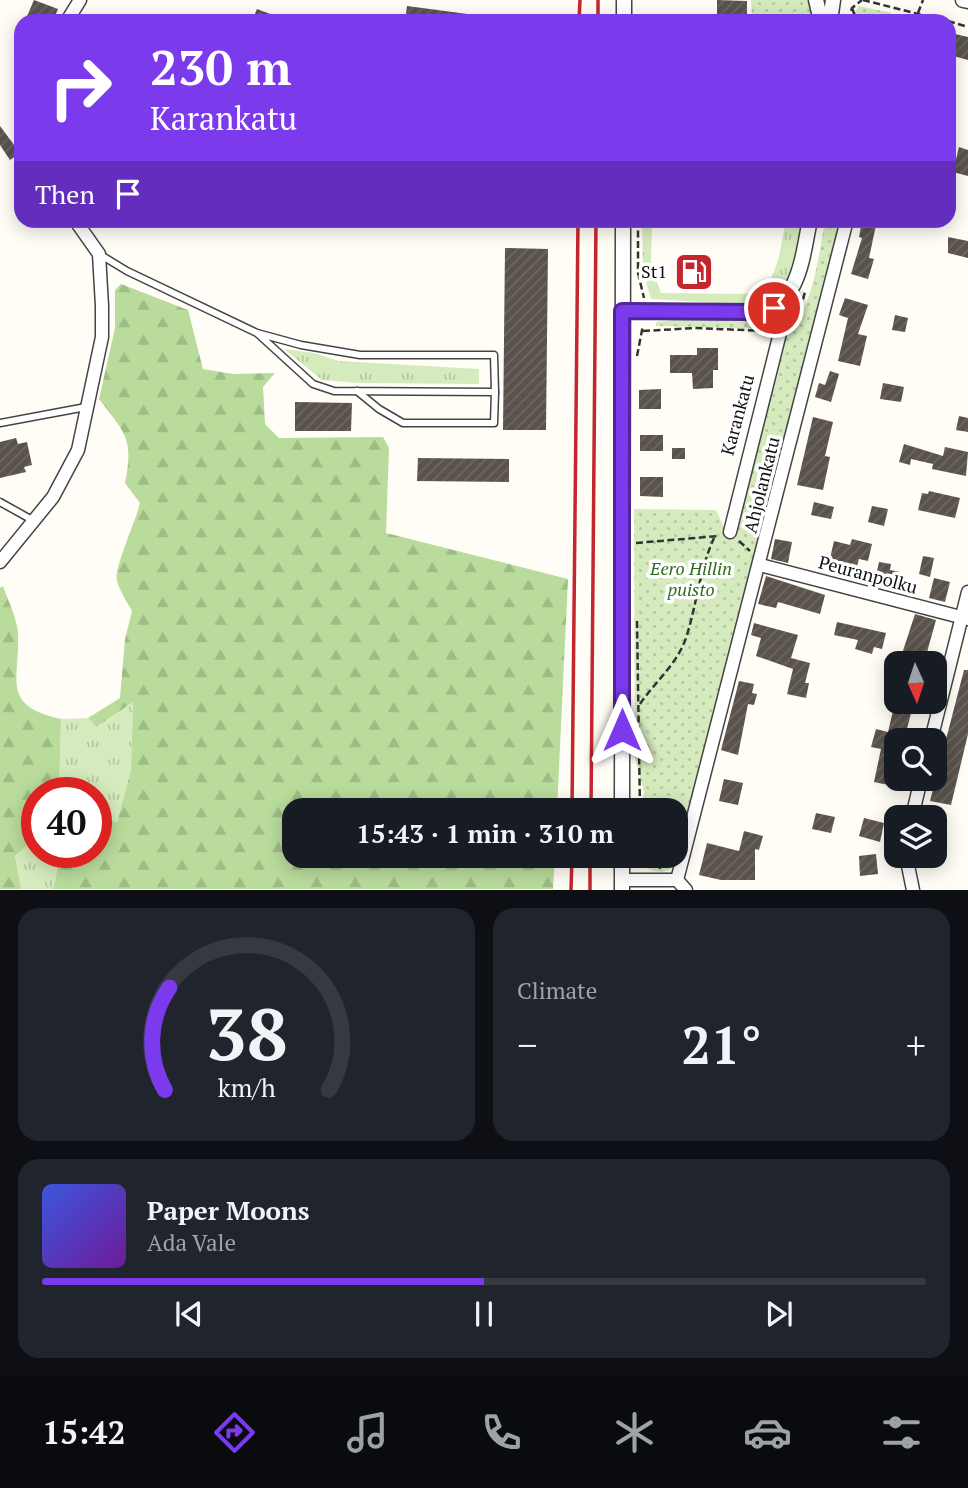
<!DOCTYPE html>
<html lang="en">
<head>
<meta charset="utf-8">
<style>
	:root { --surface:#171b24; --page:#20242c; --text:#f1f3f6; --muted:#9ea1a6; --line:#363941; --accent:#7c3aed }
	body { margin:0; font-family:"PT Serif",serif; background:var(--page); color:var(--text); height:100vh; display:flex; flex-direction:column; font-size:26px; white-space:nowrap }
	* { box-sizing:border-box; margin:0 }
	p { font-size:23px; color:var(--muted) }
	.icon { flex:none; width:38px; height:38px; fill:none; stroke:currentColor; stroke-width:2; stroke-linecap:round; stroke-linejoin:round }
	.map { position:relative; height:890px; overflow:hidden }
	.details { display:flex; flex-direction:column; gap:18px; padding:18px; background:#0d0f14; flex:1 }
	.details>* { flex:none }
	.hud { position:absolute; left:14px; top:14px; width:942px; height:214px; border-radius:21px; box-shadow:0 4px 18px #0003; background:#7c3aed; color:#fff; overflow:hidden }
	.needle { width:46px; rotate:177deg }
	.controls { position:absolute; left:884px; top:651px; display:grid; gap:14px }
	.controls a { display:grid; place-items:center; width:63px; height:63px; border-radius:14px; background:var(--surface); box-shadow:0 4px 18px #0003; font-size:35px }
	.speed { position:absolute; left:21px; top:777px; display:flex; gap:14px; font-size:35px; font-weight:700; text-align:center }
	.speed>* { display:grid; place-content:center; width:91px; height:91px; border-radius:50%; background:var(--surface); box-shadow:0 4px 18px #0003; line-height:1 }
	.speed .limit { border:10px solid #d22; background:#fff; color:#111 }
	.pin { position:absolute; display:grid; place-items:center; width:60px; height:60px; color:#fff; margin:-30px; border:4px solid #fff; border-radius:50%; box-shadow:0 2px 7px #0007 }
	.me { position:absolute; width:77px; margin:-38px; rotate:0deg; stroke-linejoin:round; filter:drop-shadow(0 0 5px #0008) }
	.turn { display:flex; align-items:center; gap:24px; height:147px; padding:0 21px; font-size:32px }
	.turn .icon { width:91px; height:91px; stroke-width:2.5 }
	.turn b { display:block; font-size:49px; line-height:60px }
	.then { display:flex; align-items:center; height:66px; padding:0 21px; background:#0003; gap:14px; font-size:26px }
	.big { font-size:52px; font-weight:600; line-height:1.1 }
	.details .widget { flex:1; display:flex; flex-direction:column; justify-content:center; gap:10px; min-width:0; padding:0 24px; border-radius:21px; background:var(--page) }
	.details .dial { align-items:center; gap:0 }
	.dial svg { height:182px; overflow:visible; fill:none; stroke:var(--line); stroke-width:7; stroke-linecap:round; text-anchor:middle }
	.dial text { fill:var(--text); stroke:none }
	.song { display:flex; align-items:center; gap:21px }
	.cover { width:84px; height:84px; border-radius:10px; background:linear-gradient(135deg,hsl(230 70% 55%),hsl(280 70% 35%)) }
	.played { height:7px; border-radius:4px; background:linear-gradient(90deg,var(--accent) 50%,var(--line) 50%) }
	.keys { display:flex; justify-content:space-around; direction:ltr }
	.heat { display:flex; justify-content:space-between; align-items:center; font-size:38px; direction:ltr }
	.details .tiles { flex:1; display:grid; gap:18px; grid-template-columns:1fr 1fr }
	.widget:last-child { grid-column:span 2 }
	.trip { position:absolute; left:282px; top:798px; width:406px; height:70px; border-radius:21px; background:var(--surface); box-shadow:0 4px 18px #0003; font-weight:600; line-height:70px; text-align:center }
	.dock { display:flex; height:112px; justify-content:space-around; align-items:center; background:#090b0e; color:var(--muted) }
	.dock .icon { width:49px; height:49px }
	.dock .active { color:var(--accent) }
	.dock b { font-size:32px; color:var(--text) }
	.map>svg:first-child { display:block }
</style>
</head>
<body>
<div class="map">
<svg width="968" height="890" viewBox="0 0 968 890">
	<defs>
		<pattern id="grass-tufts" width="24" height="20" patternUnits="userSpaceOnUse" patternTransform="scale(1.75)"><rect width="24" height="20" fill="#d5ebbd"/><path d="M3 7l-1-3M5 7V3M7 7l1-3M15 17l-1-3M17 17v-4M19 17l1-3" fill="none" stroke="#b6c8a1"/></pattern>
		<pattern id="forest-firs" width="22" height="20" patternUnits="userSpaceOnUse" patternTransform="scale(1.75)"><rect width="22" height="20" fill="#b9dc9c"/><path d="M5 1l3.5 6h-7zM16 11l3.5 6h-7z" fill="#9ebc85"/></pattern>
		<pattern id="park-dots" width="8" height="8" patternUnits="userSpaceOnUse" patternTransform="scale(1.75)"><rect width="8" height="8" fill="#d5ebbd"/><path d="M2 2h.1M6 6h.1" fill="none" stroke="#b6c8a1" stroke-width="1.8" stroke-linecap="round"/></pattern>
		<pattern id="building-hatch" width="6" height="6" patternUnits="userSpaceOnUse" patternTransform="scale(1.75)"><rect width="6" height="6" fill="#5a524d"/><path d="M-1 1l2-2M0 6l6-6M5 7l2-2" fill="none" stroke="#6d6662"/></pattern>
	</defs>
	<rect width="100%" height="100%" fill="#fffdf5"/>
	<!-- grass -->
	<g fill="url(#grass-tufts)">
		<path d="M642 221H652L651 265 661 293 751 294C778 291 781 241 786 221H803C796 254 793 301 751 305L651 299 643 271Z"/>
		<polygon points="284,349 314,353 339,361 479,369 479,384 359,383 322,380"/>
		<polygon points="133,702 131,770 117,822 96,814 96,793 59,793 61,719 88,718 98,727"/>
		<polygon points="30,843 37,852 41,852 58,866 53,889 21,889 15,856"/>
	</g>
	<!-- forest -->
	<g fill="url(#forest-firs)">
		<path d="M121 284 188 310 203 369 233 374 275 373 263 387 265 424 279 438 383 437 389 448 386 533 568 579 557 810H294V856H555L553 889H53L58 866 41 852H96V814L117 822 131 770 133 702 97 727 88 718 120 698 125 639 132 611C127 601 120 592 117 581 113 570 136 521 140 503L125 483C134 438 125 433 99 399L115 328V290Z"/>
		<path d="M3 586C8 601 17 618 18 633 20 681 0 705 61 719L59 793H37V849L30 843 15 856 21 889H0V588Z"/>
	</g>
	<!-- park -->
	<g fill="url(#park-dots)">
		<polygon points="751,0 810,0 815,21 752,21"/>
		<polygon points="859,6 891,13 895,21 850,21"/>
		<path d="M825 221H841L755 552 697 802 674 867C659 876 644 871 635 856H676V810H641L644 792 635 757 634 509 716 510 728 536 783 341C812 313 818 259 825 221Z"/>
		<polygon points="769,317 778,329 656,326 656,322 700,317"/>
	</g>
	<!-- building -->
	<g fill="url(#building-hatch)">
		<polygon points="34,0 58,9 53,21 25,21"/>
		<polygon points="717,0 747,1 747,21 721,21 721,16 717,16"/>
		<polygon points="407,6 475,15 475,21 405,21"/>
		<polygon points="257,9 286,20 286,21 252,21"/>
		<polygon points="955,34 968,37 968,60 950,55"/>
		<polygon points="0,126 20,153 10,160 0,145"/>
		<polygon points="959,147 968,150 968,176 953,172"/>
		<polygon points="862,221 876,225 869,258 874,259 868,279 851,274 862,238 859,237"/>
		<polygon points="948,237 968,241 968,258 948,253"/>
		<polygon points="505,248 548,249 546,430 503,430"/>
		<polygon points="697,265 697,280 684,280 684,266"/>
		<polygon points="845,298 868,305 858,334 867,336 860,366 838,361 848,318 839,315"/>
		<polygon points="895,315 908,318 905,332 892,330"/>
		<polygon points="697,348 718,348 718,370 713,370 713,388 693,389 692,373 670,373 670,355 697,355"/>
		<polygon points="830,371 839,374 831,402 815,397 819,383 825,385"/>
		<polygon points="883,383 904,387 901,402 880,399"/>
		<polygon points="661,389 661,409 639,409 639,390"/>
		<polygon points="295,402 352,403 351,431 295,431"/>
		<polygon points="959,416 968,418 968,432 956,430"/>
		<polygon points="813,417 833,422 825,456 830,457 823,490 797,485"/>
		<rect x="640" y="435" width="23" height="16"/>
		<polygon points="16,438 18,444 27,442 32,465 24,467 26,472 0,478 0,442"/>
		<polygon points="904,444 943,456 945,447 968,452 966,476 932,469 933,464 911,459 910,465 899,462"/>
		<rect x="672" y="448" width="13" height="11"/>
		<polygon points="418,458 509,459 509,482 417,481"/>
		<polygon points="640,477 663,477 663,497 640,496"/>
		<polygon points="929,491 960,498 955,518 918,510 922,493 928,494"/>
		<polygon points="814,502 834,507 831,519 811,515"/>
		<polygon points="872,506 888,509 884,526 868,522"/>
		<polygon points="775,539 792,542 788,563 771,559"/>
		<polygon points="852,539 872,544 868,561 859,559 855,573 828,567 834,541 850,545"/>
		<polygon points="923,556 934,558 930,577 919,574"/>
		<polygon points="879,562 891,564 890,570 900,572 897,589 874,585"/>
		<polygon points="766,576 825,595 820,614 778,602 776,608 758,604"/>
		<polygon points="934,578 950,582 945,602 929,598"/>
		<polygon points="915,614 936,620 924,663 899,663"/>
		<polygon points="837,622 886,633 882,649 874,647 872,654 855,649 858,640 834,635"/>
		<polygon points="754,623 798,635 791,658 810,663 805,683 809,683 806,698 787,694 793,669 756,656 761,638 751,635"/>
		<polygon points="964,670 968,670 968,734 951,805 930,801"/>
		<polygon points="739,681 754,684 752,693 757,694 754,705 748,704 738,755 721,750"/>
		<polygon points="895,702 914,702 904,740 896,740 893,786 874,782 881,749 871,747 876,729 888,732"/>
		<polygon points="724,779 743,783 738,805 719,801"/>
		<polygon points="816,813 835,817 831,833 812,829"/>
		<polygon points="864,818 884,823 880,842 859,836"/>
		<polygon points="744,831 763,836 759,850 755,849 755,880 721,880 699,875 707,843 739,851"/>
		<polygon points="876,854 878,874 860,876 859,856"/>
	</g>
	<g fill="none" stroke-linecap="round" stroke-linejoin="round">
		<!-- service casing -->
		<g stroke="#444" stroke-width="9">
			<g id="service">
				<polyline points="232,21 233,20"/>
				<polyline points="99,254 127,271 257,333 301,345 360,355 494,355 495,392 334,391 313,384 257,333"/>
				<polyline points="357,391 379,409 403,423 494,423 495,392"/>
				<polyline points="0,423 86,407"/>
				<polyline points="0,502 34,521"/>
			</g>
		</g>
		<!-- minor casing -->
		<g stroke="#444" stroke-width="15">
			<g id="minor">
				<polyline points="67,21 80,0"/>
				<polyline points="730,532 780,333 774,308"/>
				<polyline points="0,562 53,497 78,450 102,337 102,306 99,254 75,220"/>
				<polyline points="760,565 968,619"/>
				<polyline points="931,740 968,592"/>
				<polyline points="912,817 921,779"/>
				<polyline points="906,856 913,890"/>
				<polyline points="622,880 677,880 686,890"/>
				<polyline points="677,880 847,220"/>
			</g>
		</g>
		<!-- tertiary casing -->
		<g stroke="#444" stroke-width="17">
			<g id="tertiary">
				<polyline points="816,0 821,21"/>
				<polyline points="963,0 968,1"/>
				<polyline points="624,21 624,0"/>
				<polyline points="830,21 833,0"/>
				<path d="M622 311 756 312C800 306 802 257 810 220"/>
				<polyline points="622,810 623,220"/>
				<polyline points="622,856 622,890"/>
			</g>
		</g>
		<!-- path -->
		<g stroke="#333" stroke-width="2.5" stroke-dasharray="7 3.5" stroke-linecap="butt">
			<polyline points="863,0 946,21"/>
			<polyline points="852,8 857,21"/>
			<polyline points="918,13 923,0"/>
			<polyline points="848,21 852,8 862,0"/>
			<polyline points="902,21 904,11"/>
			<polyline points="948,21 968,27"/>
			<polyline points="638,220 638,273 644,298"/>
			<polyline points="791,328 797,321 805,292"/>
			<polyline points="643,331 695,328 766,331"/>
			<polyline points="637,356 643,325"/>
			<polyline points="739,541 750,551"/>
			<polyline points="636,543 719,536"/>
			<polyline points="637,621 640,810"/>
			<path d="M640 704C655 682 677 664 686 638 697 604 699 571 714 538"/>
			<polyline points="657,856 660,869"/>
		</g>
		<!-- service -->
		<use href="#service" stroke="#fff" stroke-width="6"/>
		<!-- minor -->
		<use href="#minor" stroke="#fff" stroke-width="12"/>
		<!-- tertiary -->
		<use href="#tertiary" stroke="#fff" stroke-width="14"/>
		<!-- rail -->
		<g stroke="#c4262e" stroke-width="3.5">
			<polyline points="579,21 580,0"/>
			<polyline points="598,21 598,0"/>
			<polyline points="572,810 578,220"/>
			<polyline points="591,810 596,220"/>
			<polyline points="571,890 572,856"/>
			<polyline points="590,890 590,856"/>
		</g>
	</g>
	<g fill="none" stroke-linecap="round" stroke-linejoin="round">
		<!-- route casing -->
		<g stroke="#51269a" stroke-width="18">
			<polyline id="route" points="622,730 622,311 756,312 774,308"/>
		</g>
		<!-- route -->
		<use href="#route" stroke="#7c3aed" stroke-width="12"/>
	</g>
	<!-- icons -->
	<defs>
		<g id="fuel-square" transform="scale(2.0125)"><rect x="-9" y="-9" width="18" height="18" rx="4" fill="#c4262e" stroke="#fff"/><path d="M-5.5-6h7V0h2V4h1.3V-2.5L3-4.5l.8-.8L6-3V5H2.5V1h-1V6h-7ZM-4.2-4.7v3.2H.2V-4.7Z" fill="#fff"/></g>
	</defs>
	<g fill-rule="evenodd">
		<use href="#fuel-square" x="694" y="272"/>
	</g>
	<g text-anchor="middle" stroke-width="7" stroke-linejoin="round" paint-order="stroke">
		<!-- poi labels -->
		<g font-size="18" fill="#111" stroke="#fff" text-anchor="end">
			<text x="667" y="278">St1</text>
		</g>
		<!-- street labels -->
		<g font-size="18" fill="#111" stroke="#fff">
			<text transform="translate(738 415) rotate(-75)" y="6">Karankatu</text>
			<text transform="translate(762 485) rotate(-76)" y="6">Ahjolankatu</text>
			<text transform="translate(868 575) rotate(15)" y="6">Peuranpolku</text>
		</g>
		<!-- park labels -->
		<g font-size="18" font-style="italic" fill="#2f6b1f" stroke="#fff">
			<text x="691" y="575">Eero Hillin<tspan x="691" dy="21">puisto</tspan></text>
		</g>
	</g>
</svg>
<div class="controls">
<a><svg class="needle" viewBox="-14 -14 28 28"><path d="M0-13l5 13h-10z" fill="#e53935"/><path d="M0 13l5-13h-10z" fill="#9ea1a6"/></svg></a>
<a><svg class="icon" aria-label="search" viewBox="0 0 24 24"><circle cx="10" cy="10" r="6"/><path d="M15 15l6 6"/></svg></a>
<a><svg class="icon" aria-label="layers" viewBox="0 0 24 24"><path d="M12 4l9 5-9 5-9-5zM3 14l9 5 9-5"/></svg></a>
</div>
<div class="speed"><div class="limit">40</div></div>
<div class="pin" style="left:774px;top:308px;background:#d93025"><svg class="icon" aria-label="arrive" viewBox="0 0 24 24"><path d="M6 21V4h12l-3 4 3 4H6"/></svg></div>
<svg class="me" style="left:622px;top:730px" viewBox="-20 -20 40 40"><path d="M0-17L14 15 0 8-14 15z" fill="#7c3aed" stroke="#fff" stroke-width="4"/></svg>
<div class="trip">15:43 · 1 min · 310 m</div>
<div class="hud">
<div class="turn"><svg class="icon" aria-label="right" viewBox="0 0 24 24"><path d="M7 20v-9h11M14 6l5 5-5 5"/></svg><div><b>230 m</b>Karankatu</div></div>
<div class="then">Then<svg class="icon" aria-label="arrive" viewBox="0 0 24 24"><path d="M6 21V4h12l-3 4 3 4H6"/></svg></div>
</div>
</div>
<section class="details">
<div class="tiles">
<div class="widget dial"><svg viewBox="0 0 100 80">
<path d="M14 69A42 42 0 1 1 86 69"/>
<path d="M14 69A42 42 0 0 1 16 24" stroke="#7c3aed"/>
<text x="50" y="56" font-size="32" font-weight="700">38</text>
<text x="50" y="72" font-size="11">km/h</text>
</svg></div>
<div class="widget"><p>Climate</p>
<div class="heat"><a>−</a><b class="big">21°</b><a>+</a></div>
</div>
<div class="widget">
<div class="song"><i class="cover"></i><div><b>Paper Moons</b><p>Ada Vale</p></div></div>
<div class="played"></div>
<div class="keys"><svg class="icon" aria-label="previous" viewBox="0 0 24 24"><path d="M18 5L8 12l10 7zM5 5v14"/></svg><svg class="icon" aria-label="pause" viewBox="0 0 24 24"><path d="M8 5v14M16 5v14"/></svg><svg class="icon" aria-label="next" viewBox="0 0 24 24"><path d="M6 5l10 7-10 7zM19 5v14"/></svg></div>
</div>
</div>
</section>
<nav class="dock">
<b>15:42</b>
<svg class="icon active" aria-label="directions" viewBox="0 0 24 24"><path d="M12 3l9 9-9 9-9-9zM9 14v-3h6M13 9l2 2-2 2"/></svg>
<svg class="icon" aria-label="music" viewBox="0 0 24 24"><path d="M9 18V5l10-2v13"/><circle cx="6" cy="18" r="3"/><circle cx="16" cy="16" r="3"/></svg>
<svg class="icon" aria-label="phone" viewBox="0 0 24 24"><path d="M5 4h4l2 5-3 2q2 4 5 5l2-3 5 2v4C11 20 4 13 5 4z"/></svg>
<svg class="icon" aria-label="climate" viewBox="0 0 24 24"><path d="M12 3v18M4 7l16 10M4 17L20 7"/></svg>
<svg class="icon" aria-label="car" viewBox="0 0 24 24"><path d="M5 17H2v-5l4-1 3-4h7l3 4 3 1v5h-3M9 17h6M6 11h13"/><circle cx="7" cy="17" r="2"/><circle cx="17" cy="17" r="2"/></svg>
<svg class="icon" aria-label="filters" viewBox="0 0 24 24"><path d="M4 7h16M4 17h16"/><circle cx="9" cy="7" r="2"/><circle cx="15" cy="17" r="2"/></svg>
</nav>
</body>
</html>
